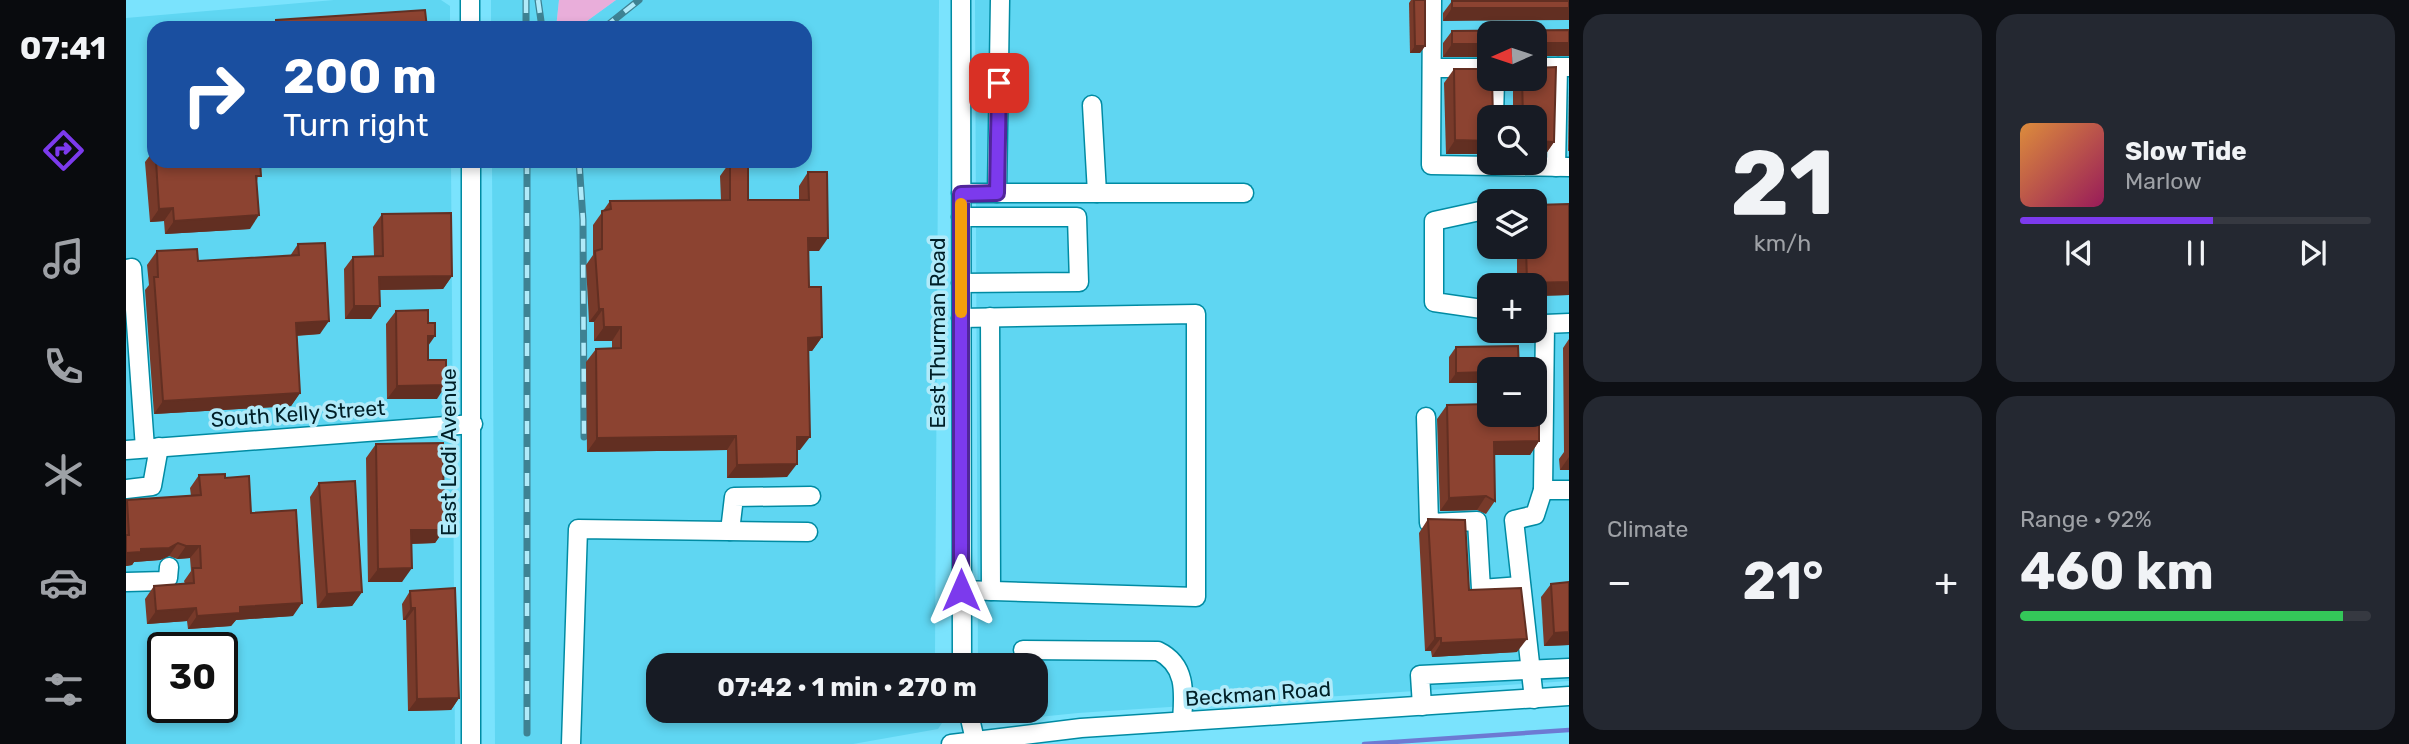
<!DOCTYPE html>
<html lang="en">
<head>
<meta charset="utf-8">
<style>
	:root { --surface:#171b24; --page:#242831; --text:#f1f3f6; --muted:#9ea1a6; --line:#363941; --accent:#7c3aed }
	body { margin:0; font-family:Rubik,sans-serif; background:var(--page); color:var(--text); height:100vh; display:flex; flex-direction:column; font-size:26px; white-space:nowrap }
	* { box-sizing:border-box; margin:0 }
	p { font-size:23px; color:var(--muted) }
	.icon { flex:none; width:38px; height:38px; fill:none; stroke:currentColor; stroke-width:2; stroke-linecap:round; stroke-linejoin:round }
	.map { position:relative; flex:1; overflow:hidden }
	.drawer { display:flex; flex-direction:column; gap:14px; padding:14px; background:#0d0f14; width:840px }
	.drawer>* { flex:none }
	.guide { position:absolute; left:21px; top:21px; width:665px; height:147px; border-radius:21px; box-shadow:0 4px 10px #0003; background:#1a4fa0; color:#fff; overflow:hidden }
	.needle { width:46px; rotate:267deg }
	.controls { position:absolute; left:1351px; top:21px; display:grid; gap:14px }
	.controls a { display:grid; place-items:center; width:70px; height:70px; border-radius:14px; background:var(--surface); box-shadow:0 4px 10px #0003; font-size:35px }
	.speed { position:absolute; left:21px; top:632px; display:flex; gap:14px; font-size:35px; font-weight:700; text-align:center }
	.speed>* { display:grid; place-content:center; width:91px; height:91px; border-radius:50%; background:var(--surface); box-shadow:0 4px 10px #0003; line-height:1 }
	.speed .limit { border:4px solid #111; border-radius:10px; background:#fff; color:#111 }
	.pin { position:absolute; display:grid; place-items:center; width:60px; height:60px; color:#fff; margin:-30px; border-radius:14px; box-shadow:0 4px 10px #0006 }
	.me { position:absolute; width:77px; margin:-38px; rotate:0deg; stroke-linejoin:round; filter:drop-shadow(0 0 5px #0008) }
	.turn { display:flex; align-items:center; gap:24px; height:147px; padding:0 21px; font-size:32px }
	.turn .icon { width:91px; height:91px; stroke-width:2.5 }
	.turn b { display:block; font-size:49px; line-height:60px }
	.big { font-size:52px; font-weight:700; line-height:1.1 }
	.drawer .widget { flex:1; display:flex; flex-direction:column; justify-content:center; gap:10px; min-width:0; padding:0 24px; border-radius:21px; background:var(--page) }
	.drawer .dial { align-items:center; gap:0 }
	.dial b { font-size:91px; line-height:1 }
	.song { display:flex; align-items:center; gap:21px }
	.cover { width:84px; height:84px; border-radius:10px; background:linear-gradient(135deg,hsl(30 70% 55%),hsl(330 70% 35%)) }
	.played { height:7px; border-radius:4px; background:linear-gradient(90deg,var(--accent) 55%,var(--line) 55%) }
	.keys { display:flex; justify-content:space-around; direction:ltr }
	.heat { display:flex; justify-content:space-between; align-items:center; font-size:38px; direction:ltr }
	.charge { height:10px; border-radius:5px; background:linear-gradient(90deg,#34c759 92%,var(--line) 0) }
	.drawer .tiles { flex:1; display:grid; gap:14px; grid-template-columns:repeat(2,1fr) }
	.trip { position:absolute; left:520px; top:653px; width:402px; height:70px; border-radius:21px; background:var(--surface); box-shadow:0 4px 10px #0003; font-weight:700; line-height:70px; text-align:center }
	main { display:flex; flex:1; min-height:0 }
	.tabs { display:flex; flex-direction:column; width:126px; justify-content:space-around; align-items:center; background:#090b0e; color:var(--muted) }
	.tabs .icon { width:49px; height:49px }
	.tabs .current { color:var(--accent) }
	.tabs b { font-size:32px; color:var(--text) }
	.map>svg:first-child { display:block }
</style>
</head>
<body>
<main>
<nav class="tabs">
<b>07:41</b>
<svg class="icon current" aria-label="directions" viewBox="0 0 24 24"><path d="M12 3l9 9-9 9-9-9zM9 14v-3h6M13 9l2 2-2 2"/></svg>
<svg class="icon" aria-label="music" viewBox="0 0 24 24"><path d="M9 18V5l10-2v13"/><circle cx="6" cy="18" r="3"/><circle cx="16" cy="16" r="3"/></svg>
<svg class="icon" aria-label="phone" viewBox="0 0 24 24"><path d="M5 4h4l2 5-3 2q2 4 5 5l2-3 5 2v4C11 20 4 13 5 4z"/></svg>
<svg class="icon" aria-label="climate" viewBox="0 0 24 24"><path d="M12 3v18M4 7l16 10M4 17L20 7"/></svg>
<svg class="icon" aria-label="car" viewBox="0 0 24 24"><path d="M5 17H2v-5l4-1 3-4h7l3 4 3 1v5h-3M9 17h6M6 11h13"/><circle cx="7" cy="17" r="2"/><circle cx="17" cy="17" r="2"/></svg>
<svg class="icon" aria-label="filters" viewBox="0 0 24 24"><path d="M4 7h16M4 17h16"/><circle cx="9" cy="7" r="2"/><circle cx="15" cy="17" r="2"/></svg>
</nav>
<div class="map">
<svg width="1443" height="744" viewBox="0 0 1443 744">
	<rect width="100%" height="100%" fill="#7ae3fd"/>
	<!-- built -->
	<g fill="#5fd6f2" fill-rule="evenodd">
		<path d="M208 0H315L324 6V28H28V161H325L329 744H0V18ZM37 648H96V707H37Z"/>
		<polygon points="365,0 433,0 430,28 365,28"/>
		<polygon points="490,0 813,0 809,654 810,665 532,665 532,710 818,711 820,717 812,729 727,744 369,744 366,161 679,161 679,28 457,28 461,21"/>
		<path d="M849 0H1443V681L952 713 872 721 860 711 910 710V665H852ZM1363 33H1409V79H1363ZM1363 117H1409V163H1363ZM1363 201H1409V247H1363ZM1363 285H1409V331H1363ZM1363 369H1409V415H1363Z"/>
	</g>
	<!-- green -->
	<polygon fill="#e9aeda" points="433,0 490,0 461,21 457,28 430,28"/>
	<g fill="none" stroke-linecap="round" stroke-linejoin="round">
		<!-- stream -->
		<polyline stroke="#6d7ad3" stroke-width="4.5" points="1238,744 1443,730"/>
		<!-- minor casing -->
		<g stroke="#008ba3" stroke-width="21">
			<g id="minor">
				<polyline points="344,0 344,28"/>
				<polyline points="835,0 836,665"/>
				<polyline points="1306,0 1305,165 1443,167"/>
				<polyline points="1409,67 1443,67"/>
				<polyline points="1306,68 1363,68"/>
				<polyline points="966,105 971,193"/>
				<polyline points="1368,117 1369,79"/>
				<polyline points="345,161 345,744"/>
				<polyline points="1430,167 1432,67"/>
				<polyline points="835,193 1118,193"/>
				<polyline points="871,193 874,0"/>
				<polyline points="1363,209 1308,221 1308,302 1363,310"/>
				<polyline points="835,217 951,217 953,282 835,283"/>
				<polyline points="0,269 6,268 19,448"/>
				<polyline points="864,317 865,591"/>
				<polyline points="835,318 1070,314 1070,597 835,590"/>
				<polyline points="1443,323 1419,324 1417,490 1443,490"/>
				<polyline points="1300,417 1303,523 1351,521 1355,589 1395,586"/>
				<polyline points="0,450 347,424"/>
				<polyline points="0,489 26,486 33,447"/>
				<polyline points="604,531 608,497 685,496"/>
				<polyline points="0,582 39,581 42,578 43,567"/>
				<path d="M897 650 1032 651C1061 665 1058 693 1056 721"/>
				<polyline points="1408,699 1388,520 1409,515 1417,490"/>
				<polyline points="1296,706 1294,675 1443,668"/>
				<polyline points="842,710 849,740"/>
				<polyline points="445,744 452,529 682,532"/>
				<polyline points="825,744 955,728 1443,696"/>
			</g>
		</g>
		<!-- minor -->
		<use href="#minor" stroke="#fff" stroke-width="18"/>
		<!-- rail casing -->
		<g stroke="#3e8293" stroke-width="7">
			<g id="rail">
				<polyline points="400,0 400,28"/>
				<polyline points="412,0 416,28"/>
				<polyline points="478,28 513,0"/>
				<polyline points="401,161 401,733"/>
				<polyline points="453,161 457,220 458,437"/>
			</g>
		</g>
		<!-- rail -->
		<use href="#rail" stroke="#b0eaf9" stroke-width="4.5" stroke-dasharray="13" stroke-linecap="butt"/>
	</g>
	<!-- wall -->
	<g fill="#783a2a">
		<polygon points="1285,0 1299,0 1299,46 1294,53 1284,53 1283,3"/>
		<polygon points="1326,1 1443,1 1317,21 1317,13"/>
		<polygon points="150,20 301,28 144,28"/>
		<polygon points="1443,30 1443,56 1409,56 1409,33 1363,33 1363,57 1317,57 1317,43 1326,31"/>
		<polygon points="1430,67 1428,142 1419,155 1409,155 1409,117 1387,117 1387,82 1389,79 1396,79 1396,81 1396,79 1409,79 1409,68"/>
		<polygon points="1328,69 1358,154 1320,154 1318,83"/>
		<polygon points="1443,86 1443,151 1442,151"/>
		<polygon points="28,150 28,161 134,161 124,229 39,234 38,221 24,222 19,162"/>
		<polygon points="604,162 622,200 673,200 673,186 682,172 693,251 682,251 683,287 696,337 686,351 682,351 674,450 671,450 661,477 601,478 601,450 461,452 460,362 470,349 486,349 486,341 468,341 468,322 463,322 460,265 467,255 467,225 484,201 595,200 594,176"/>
		<polygon points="1443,204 1443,295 1409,296 1409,285 1391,285 1391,247 1409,247"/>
		<polygon points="256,214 326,276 317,289 254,290 245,319 219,319 218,269 227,257 248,256 247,227"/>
		<polygon points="172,244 194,334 171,336 174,393 165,406 28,414 19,290 23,285 21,265 31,251 72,261 164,256"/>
		<polygon points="270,311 302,346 302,360 311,399 261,399 260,324"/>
		<polygon points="1443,339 1443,470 1434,470 1433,459 1438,452 1437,348"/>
		<polygon points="1330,347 1363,369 1363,383 1323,383 1323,357"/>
		<polygon points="1321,405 1413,441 1404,455 1369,455 1369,501 1360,514 1351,510 1314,511 1311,419"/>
		<polygon points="250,444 318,530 309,543 285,544 276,582 242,582 240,458"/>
		<polygon points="73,475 99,478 125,513 167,616 110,620 105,626 62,629 61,621 21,624 19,599 28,586 59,584 58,581 65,571 64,558 51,559 43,556 34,560 8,562 6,565 0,566 0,502 1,500 65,496 64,488"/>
		<polygon points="193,483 236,592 226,606 191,608 184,497"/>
		<polygon points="1302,519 1343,590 1391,652 1306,657 1305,651 1299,651 1293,533"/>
		<polygon points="1443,582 1443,645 1418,646 1415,597 1425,584"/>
		<polygon points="284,591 333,698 325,710 282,711 280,620 277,620 276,604"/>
	</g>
	<!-- shaded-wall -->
	<g fill="#622f22">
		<polygon points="1326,8 1443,8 1443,20 1317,21"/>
		<polygon points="1418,43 1443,43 1443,56 1409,56 1409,48"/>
		<polygon points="1326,44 1363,44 1363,57 1317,57"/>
		<polygon points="1289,46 1299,46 1294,53 1284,53"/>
		<polygon points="1329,140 1363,141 1363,147 1358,154 1320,154"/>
		<polygon points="1409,141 1428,142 1419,155 1409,155"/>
		<polygon points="47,208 38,221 24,222 33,209"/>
		<polygon points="133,215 124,229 39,234 48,221"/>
		<polygon points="682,238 702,238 693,251 673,251"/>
		<polygon points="326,276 317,289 244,290 253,277"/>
		<polygon points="1443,282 1443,295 1409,296 1409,285 1399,285 1401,283"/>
		<polygon points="228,306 254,306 245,319 219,319"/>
		<polygon points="473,309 477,309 468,322 463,322"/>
		<polygon points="203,321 194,334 160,336 170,323"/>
		<polygon points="478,327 495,327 486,341 468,341"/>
		<polygon points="302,336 309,336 300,349"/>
		<polygon points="696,337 686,351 673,351 682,338"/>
		<polygon points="1363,372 1363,383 1323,383 1330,373"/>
		<polygon points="320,385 311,399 261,399 271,386"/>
		<polygon points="174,393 165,406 28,414 37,401"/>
		<polygon points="610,436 601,450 461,452 471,438"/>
		<polygon points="671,437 684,437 674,450 661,450"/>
		<polygon points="1413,441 1404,455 1359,455 1368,442"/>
		<polygon points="1443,457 1443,470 1434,470"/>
		<polygon points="671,464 661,477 601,478 611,465"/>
		<polygon points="1360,496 1351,510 1314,511 1323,498"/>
		<polygon points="285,530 318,530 309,543 276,544"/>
		<polygon points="52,543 43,556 34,560 8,562 6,565 0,566 0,553 15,549"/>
		<polygon points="60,546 74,546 64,558 51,559"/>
		<polygon points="286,568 276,582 242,582 252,569"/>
		<polygon points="236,592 226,606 191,608 201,594"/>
		<polygon points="176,603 167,616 110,620 105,626 62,629 71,616 114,607"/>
		<polygon points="70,608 61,621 21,624 30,611"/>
		<polygon points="285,608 289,608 280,620 277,620"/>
		<polygon points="1443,632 1443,645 1418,646 1428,633"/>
		<polygon points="1309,638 1315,638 1305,651 1299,651"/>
		<polygon points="1401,639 1391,652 1306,657 1315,643"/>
		<polygon points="333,698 325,710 282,711 291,699"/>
	</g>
	<!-- building -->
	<g fill="#8c4331" stroke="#622f22" stroke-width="2">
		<polygon points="1288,0 1299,0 1299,46 1289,46"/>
		<rect x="1326" y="1" width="117" height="7"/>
		<polygon points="299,10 301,28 150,28 150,20"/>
		<polygon points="1443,30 1443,43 1418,43 1409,48 1409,33 1363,33 1363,44 1326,44 1326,31"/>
		<polygon points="1430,67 1428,142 1409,141 1409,117 1397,117 1396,79 1409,79 1409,68"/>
		<polygon points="1328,69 1363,69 1363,79 1366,79 1367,117 1363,117 1363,141 1329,140"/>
		<polygon points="30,161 134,161 135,176 130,176 133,215 48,221 47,208 33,209"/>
		<polygon points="604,162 622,162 622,200 683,200 682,172 701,172 702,238 682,238 683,287 695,287 696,337 682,338 684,437 671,437 671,464 611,465 610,436 471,438 470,349 495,348 495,327 478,327 477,309 473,309 469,251 476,249 476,211 485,209 484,201 604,200"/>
		<polygon points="1443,204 1443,282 1401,283 1400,247 1409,247 1409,205"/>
		<polygon points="325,213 326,276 253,277 254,306 228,306 227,257 257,256 256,214"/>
		<polygon points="199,243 203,321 170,323 174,393 37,401 28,277 32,277 31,251 71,249 72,261 173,255 172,244"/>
		<polygon points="302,310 302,323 309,323 309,336 302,336 302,360 320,360 320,385 271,386 270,311"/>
		<polygon points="1392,346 1393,369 1363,369 1363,372 1330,373 1330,347"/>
		<polygon points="1409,403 1413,403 1413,441 1368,442 1369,501 1360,496 1323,498 1321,405 1363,404 1363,415 1409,415"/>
		<polygon points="317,443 318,530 285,530 286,568 252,569 250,444"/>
		<polygon points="99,474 99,478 123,476 125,513 170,510 176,603 114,607 114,613 71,616 70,608 30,611 28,586 68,583 67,568 75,568 74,546 60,546 52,543 43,548 15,549 15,552 0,553 0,535 3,535 1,500 75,495 73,475"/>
		<polygon points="229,481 236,592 201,594 193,483"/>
		<polygon points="1302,519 1339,520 1343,590 1395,588 1401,639 1315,643 1315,638 1309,638"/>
		<polygon points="1443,582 1443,632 1428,633 1425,584"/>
		<polygon points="329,588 333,698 291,699 289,608 285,608 284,591"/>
	</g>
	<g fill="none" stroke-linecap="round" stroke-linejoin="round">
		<!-- route casing -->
		<g stroke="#51269a" stroke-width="18">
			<polyline id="route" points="835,590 835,194 871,193 873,83"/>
		</g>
		<!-- route -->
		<use href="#route" stroke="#7c3aed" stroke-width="12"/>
		<!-- slow -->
		<polyline stroke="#f59e0b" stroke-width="12" points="835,204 835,312"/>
	</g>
	<g text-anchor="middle" stroke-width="7" stroke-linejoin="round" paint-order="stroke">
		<!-- street labels -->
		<g font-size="21" fill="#001f27" stroke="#b0eaf9">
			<text transform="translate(812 333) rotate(-90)" y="7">East Thurman Road</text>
			<text transform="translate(172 414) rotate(-4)" y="7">South Kelly Street</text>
			<text transform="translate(323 452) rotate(-90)" y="7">East Lodi Avenue</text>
			<text transform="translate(1132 694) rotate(-4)" y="7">Beckman Road</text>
		</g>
	</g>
</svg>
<div class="controls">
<a><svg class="needle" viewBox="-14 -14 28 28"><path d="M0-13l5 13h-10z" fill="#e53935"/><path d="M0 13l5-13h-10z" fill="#9ea1a6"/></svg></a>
<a><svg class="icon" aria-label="search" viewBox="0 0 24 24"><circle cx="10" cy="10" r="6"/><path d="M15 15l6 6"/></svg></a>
<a><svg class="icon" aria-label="layers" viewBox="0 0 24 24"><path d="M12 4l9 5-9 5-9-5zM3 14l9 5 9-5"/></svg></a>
<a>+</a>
<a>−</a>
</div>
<div class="speed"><div class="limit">30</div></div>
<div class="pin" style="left:873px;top:83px;background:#d93025"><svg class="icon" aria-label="arrive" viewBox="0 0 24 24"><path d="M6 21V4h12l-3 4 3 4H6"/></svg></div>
<svg class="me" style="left:835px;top:590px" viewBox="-20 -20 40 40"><path d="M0-17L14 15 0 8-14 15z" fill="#7c3aed" stroke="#fff" stroke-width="4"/></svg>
<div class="trip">07:42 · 1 min · 270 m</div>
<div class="guide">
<div class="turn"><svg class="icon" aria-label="right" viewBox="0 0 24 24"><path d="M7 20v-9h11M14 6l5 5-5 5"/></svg><div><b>200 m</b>Turn right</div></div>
</div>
</div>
<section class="drawer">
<div class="tiles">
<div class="widget dial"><b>21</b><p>km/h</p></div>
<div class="widget">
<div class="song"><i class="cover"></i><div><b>Slow Tide</b><p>Marlow</p></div></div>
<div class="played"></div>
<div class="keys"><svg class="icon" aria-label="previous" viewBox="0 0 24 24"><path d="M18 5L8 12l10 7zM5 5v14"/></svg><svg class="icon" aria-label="pause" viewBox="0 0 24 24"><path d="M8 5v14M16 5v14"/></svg><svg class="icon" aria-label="next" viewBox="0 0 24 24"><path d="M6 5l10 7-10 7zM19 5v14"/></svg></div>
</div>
<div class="widget"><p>Climate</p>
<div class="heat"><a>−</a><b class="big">21°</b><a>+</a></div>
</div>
<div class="widget"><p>Range · 92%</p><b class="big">460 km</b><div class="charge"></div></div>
</div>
</section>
</main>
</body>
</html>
